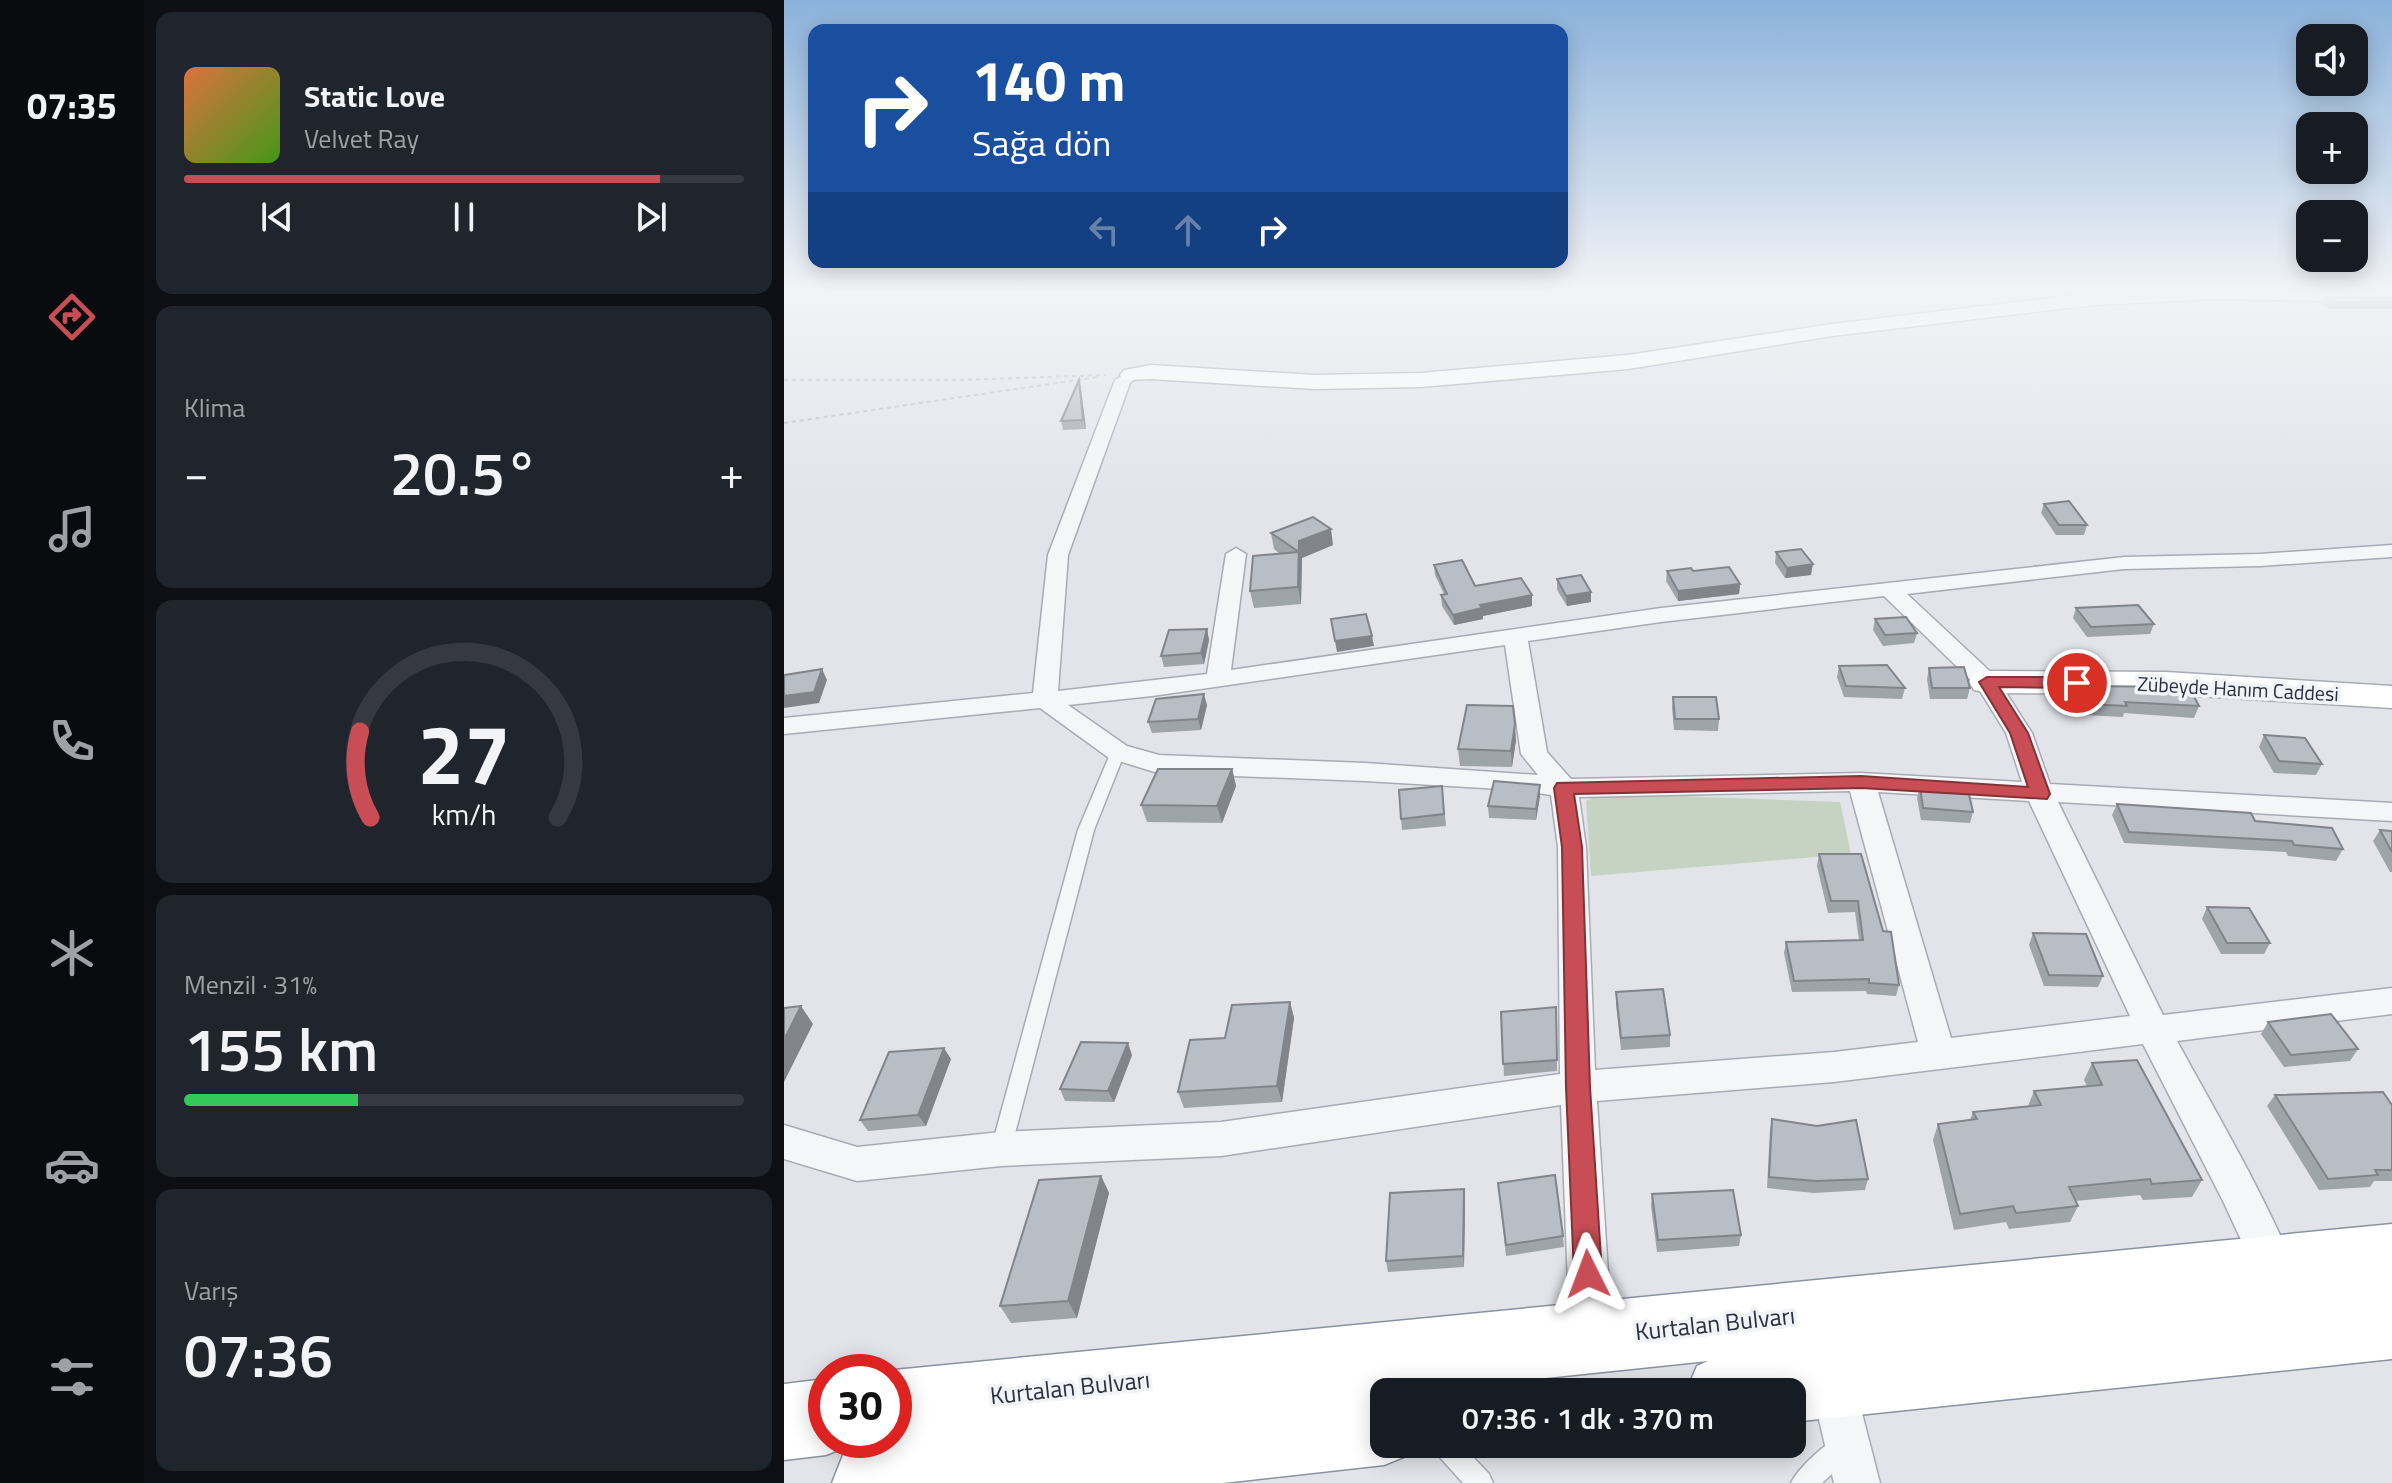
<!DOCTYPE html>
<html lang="tr">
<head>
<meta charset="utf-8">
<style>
	:root { --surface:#171b24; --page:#20242c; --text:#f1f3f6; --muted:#9ea1a6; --line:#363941; --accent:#c94d54 }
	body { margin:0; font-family:"Titillium Web",sans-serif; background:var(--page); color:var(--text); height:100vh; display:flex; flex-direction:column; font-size:30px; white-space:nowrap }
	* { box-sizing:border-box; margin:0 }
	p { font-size:26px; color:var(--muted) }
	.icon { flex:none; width:44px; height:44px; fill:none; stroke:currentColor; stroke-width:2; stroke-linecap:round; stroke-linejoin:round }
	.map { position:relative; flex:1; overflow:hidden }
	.drawer { display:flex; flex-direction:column; gap:12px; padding:12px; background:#0d0f14; width:640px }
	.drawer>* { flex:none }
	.hud { position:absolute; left:24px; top:24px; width:760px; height:244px; border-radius:16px; box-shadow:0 4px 20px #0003; background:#1a4fa0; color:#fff; overflow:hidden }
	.buttons { position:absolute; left:1512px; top:24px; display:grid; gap:16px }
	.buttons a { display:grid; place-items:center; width:72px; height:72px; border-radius:16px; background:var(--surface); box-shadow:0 4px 20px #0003; font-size:40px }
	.speed { position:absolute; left:24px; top:1354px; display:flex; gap:16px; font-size:40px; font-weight:700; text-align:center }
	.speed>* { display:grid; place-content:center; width:104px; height:104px; border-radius:50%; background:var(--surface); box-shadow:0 4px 20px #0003; line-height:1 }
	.speed .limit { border:12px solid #d22; background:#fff; color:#111 }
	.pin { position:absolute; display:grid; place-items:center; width:68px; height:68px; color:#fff; margin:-34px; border:4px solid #fff; border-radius:50%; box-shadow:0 2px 8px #0007 }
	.me { position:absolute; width:88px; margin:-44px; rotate:357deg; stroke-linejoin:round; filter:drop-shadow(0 0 6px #0008) }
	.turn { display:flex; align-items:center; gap:28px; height:168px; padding:0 32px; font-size:36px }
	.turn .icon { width:104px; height:104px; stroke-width:2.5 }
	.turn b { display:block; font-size:56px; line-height:68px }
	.lanes { display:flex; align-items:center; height:76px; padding:0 32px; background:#0003; justify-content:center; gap:40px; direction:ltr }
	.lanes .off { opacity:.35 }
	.big { font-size:60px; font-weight:600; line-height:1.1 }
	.drawer .tile { flex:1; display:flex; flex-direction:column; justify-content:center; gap:12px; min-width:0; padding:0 28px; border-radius:16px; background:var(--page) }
	.drawer .dial { align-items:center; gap:0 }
	.dial svg { height:208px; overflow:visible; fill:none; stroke:var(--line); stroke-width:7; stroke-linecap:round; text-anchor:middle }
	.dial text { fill:var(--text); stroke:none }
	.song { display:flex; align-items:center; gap:24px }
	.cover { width:96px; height:96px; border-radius:12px; background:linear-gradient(135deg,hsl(20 70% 55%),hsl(100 70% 35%)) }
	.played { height:8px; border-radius:4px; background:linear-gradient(90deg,var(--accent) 85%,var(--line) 85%) }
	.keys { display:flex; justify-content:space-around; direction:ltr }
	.heat { display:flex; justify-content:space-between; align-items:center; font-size:44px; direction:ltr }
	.charge { height:12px; border-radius:6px; background:linear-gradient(90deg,#34c759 31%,var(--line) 0) }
	.trip { position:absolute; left:586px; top:1378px; width:436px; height:80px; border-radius:16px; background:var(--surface); box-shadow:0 4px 20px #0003; font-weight:600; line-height:80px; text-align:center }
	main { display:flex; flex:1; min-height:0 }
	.dock { display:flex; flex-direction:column; width:144px; justify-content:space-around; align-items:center; background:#090b0e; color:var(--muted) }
	.dock .icon { width:56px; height:56px }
	.dock .selected { color:var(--accent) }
	.dock b { font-size:36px; color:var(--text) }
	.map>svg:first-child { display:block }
</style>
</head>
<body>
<main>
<nav class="dock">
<b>07:35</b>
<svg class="icon selected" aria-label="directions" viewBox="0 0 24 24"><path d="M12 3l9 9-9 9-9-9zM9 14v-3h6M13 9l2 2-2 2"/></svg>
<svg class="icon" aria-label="music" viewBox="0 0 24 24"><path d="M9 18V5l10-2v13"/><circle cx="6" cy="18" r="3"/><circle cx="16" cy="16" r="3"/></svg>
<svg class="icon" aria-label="phone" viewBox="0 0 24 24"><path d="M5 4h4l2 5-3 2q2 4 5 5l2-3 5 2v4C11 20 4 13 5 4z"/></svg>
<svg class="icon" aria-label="climate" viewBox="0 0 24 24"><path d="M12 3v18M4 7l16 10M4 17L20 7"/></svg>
<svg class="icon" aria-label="car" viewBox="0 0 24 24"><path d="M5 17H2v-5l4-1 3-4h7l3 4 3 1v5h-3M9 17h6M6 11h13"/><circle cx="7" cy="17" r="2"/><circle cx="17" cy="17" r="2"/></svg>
<svg class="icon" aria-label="filters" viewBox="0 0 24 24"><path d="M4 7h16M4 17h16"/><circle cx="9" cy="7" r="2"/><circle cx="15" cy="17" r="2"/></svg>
</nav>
<section class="drawer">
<div class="tile">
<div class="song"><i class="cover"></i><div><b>Static Love</b><p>Velvet Ray</p></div></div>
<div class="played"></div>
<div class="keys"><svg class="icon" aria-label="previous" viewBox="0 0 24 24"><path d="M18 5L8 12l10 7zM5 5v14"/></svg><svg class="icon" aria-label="pause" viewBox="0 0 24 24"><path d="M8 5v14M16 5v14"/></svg><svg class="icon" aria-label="next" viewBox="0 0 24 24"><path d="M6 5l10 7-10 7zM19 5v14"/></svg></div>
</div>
<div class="tile"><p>Klima</p>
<div class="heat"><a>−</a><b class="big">20.5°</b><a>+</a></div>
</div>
<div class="tile dial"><svg viewBox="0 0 100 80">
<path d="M14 69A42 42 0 1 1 86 69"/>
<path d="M14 69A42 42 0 0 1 10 36" stroke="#c94d54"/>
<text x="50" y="56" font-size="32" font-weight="700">27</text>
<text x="50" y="72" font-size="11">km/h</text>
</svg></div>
<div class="tile"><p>Menzil · 31%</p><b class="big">155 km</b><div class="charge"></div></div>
<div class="tile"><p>Varış</p><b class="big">07:36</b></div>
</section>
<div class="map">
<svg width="1608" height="1483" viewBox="0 0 1608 1483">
	<rect width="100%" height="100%" fill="#e2e4ea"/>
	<!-- green -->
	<polygon fill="#c6d3c3" points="819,793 1056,802 1067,854 807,876 802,801"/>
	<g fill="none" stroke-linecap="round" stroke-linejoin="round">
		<!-- lane casing -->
		<g stroke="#a7abb4" stroke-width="3">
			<g id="lane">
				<polygon points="334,747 341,752 310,830 227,1149 224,1155 217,1158 210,1155 207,1149 294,830 327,752"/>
				<path d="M1058 1436 1067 1439 1070 1448 1067 1457 1038 1483H1007C1014 1468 1042 1442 1058 1436Z"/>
				<polygon points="649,1444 677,1444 705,1474 709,1483 679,1483 652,1453"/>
			</g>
		</g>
		<!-- street casing -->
		<g stroke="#a7abb4" stroke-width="3">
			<g id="street">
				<path d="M348 370 356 375 346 383 284 555 274 691 423 674 442 554 452 548 462 554 447 670 877 608 1340 557 1476 554 1608 545V557L1476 566 1340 569 1123 594 1212 677 1248 733 1266 784 1608 803V821L1274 802 1379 1015 1608 988V1014L1393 1041C1434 1116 1478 1190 1511 1269L1505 1283 1491 1289 1477 1283 1440 1203 1359 1044 1050 1082 813 1101 828 1336 822 1351 807 1357 792 1351 786 1336 777 1105 437 1156 217 1166 73 1181 0 1159V1125L73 1147 217 1132 437 1122 776 1074 774 847 767 795 734 790 581 781 374 773 325 758 256 708 0 734V718L249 693 264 555 331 380ZM1100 596 1193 686 1222 733 1238 782 1077 773 787 779 763 752 744 641 877 622ZM721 645 737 754 754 775 581 763 375 755 343 746 284 705 368 696ZM1066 791 1134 1042 1050 1052 811 1070 802 847 795 797ZM1094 792 1245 801 1346 1016 1167 1038Z"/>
				<polygon points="1048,1360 1063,1367 1070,1382 1096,1483 1050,1483 1026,1382 1033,1367"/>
			</g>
		</g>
		<!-- secondary casing -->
		<g stroke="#a7abb4" stroke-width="3">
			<g id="secondary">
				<polygon points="1608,292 1608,302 1429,299 1310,305 1048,336 844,369 637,387 531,389 367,379 340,380 336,375 340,370 367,365 531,375 637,373 844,355 1048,324 1310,293"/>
				<polygon points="1203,671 1382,672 1608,686 1608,708 1382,694 1203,693 1190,690 1185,682 1190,674"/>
			</g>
		</g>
		<!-- highway casing -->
		<g stroke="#8a91a0" stroke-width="3">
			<g id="highway">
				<polygon points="1608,1224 1608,1359 1008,1422 1008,1392 902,1392 913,1366 924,1361 626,1392 600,1392 600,1444 631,1444 627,1454 600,1465 439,1483 48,1483 59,1455 87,1444 102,1442 97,1440 110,1440 110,1372 106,1372 110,1370"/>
				<polygon points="42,1379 42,1440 70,1440 69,1444 42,1455 0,1460 0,1384"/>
			</g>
		</g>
		<!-- path -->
		<g stroke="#bcbfc5" stroke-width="2" stroke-dasharray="4 4" stroke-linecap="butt">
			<polyline points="0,380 175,380 322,375"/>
			<polyline points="0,423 314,377"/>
		</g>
		<!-- lane -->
		<use href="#lane" fill="#f5f6f8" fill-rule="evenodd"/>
		<!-- street -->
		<use href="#street" fill="#f5f6f8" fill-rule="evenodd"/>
		<!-- secondary -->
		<use href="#secondary" fill="#fff" fill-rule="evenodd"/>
		<!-- highway -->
		<use href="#highway" fill="#fff" fill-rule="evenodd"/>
	</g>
	<!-- wall -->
	<g fill="#9fa3aa">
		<polygon points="1540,297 1608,298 1608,309 1547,309 1537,304"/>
		<polygon points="297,389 302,429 279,430 277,421"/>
		<polygon points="1260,504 1303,525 1300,535 1272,535 1257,513"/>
		<polygon points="487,533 549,545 518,558 517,604 470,608 466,591 496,554 490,549"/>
		<polygon points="992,552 1027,575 1001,578 991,563"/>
		<polygon points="650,565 691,586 748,606 699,616 699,619 670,625 658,606 657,595 660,594 651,575"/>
		<polygon points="883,571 909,571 956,584 955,594 894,601 882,581"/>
		<polygon points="773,579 807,602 783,606 773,590"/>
		<polygon points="1292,608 1370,624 1366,634 1303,637 1289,618"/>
		<polygon points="1091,619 1133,633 1130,643 1099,646 1089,630"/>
		<polygon points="423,629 425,640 420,664 380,667 377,656"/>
		<polygon points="1055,666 1121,688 1118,699 1060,697 1053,677"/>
		<polygon points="1145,668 1186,688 1183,699 1146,699 1143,679"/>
		<polygon points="1295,686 1415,706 1410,718 1340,713 1339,717 1299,715 1292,696"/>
		<polygon points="889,697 935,719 934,731 890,730 888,708"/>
		<polygon points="423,705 417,730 368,733 364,722"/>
		<polygon points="1480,735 1538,764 1532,775 1490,773 1475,747"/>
		<polygon points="732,740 728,767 676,766 674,749"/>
		<polygon points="448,769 452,786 438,823 363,822 357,805"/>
		<polygon points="756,785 756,796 752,820 705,818 704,806"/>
		<polygon points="658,786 662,826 618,830 617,819"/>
		<polygon points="1136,787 1189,812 1186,823 1137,820 1133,798"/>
		<polygon points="1333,804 1471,821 1559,849 1552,861 1504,856 1502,852 1340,843 1328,815"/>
		<polygon points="1596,830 1608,831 1608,872 1606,872 1589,841"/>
		<polygon points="1035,854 1099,931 1115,985 1112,996 1083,994 1082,991 1008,992 1000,953 1002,942 1075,940 1071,912 1044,913 1033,866"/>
		<polygon points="1423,907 1486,943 1480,954 1437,954 1418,919"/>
		<polygon points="1249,933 1319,976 1314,987 1260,986 1245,945"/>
		<polygon points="832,992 886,1035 886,1047 837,1050 832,1004"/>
		<polygon points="506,1002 510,1018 498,1102 400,1108 394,1092 441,1038"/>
		<polygon points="772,1007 773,1071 720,1076 717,1012"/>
		<polygon points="1484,1022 1574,1049 1566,1061 1500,1067 1477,1034"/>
		<polygon points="348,1055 330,1102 281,1101 276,1089"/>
		<polygon points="167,1059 142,1126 84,1131 76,1120"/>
		<polygon points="1308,1063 1418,1180 1408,1197 1359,1200 1356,1195 1291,1201 1294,1206 1286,1222 1225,1229 1222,1222 1170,1230 1149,1140 1154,1124 1186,1120 1189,1112 1244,1106 1250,1091 1303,1086 1300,1080"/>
		<polygon points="1491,1095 1608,1105 1608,1181 1590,1181 1586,1187 1535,1190 1483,1106"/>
		<polygon points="988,1119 1084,1179 1081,1190 1030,1193 983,1188 986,1130"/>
		<polygon points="317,1176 325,1193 293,1318 227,1323 216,1306"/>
		<polygon points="714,1183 779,1236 780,1247 722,1256"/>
		<polygon points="680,1189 681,1200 680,1267 604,1272 602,1261"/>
		<polygon points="868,1194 957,1235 955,1246 873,1252 867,1206"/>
	</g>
	<!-- shaded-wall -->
	<g fill="#82848b">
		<polygon points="295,380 297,389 302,429 299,420"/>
		<polygon points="547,529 549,545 518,558 517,604 514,587 515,541"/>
		<polygon points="1029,564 1027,575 1001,578 1003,568"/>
		<polygon points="956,584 955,594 894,601 894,591"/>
		<polygon points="807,592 807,602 783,606 782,596"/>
		<polygon points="748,595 748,606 699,616 699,619 670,625 669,615 696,605"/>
		<polygon points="423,629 425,640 420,664 417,653"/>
		<polygon points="588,636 590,646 553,652 551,641"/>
		<polygon points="38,669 43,680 35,703 0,708 0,696"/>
		<polygon points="420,694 423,705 417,730 414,719"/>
		<polygon points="731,724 732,740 728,767 727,751"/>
		<polygon points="448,769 452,786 438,823 433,806"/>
		<polygon points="756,785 756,796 752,820 752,809"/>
		<polygon points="506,1002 510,1018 498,1102 493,1086"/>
		<polygon points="17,1006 29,1024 0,1082 0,1040"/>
		<polygon points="344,1043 348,1055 330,1102 324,1091"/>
		<polygon points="160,1048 167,1059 142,1126 134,1115"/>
		<polygon points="317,1176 325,1193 293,1318 284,1301"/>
		<polygon points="680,1189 681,1200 680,1267 679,1256"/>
	</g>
	<!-- building -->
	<g fill="#b9bdc6" stroke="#82848b" stroke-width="2">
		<polygon points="1540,297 1608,298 1608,302 1549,302"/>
		<polygon points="295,380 299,420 277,421"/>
		<polygon points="1285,501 1303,525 1275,525 1260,504"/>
		<polygon points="529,517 547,529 515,541 514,587 466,591 469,556 515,552 487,533"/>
		<polygon points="1017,549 1029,564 1003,568 992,552"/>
		<polygon points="678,560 691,586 737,578 748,595 696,605 698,608 669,615 657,595 663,594 650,565"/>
		<polygon points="945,567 956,584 894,591 883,571 907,568 909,571"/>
		<polygon points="797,575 807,592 782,596 773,579"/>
		<polygon points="1354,605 1370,624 1307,627 1292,608"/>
		<polygon points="582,614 588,636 551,641 547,619"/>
		<polygon points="1122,617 1133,633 1101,635 1091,619"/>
		<polygon points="423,629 417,653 377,656 385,630"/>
		<polygon points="1103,665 1121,688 1062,686 1055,666"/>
		<polygon points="1180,667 1186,688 1148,688 1145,668"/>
		<polygon points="38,669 30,692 0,696 0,678 1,675"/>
		<polygon points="1295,686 1405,687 1415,706 1341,702 1343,706 1303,704"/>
		<polygon points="420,694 414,719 364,722 372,699"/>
		<polygon points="889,697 932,697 935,719 891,719"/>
		<polygon points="683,705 729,706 731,724 727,751 674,749"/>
		<polygon points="1480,735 1521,738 1538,764 1495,761"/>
		<polygon points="374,769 448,769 433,806 357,805"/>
		<polygon points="710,781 756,785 752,809 704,806"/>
		<polygon points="658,786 660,814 617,819 615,790"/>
		<polygon points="1136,787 1184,790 1189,812 1139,808"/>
		<polygon points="1333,804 1467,813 1471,821 1548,828 1559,849 1510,845 1508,841 1345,832"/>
		<polygon points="1596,830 1608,831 1608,852"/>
		<polygon points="1035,854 1077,854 1099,931 1107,932 1115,985 1085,983 1085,979 1010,981 1002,942 1079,940 1074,901 1047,901"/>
		<polygon points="1423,907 1465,908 1486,943 1443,943"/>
		<polygon points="1249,933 1302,934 1319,976 1265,975"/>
		<polygon points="879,989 886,1035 837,1038 832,992"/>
		<polygon points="506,1002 493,1086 394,1092 406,1040 441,1038 448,1005"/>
		<polygon points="17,1006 0,1040 0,1008"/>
		<polygon points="772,1007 773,1060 719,1064 717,1012"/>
		<polygon points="1547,1014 1574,1049 1507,1055 1484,1022"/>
		<polygon points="297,1042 344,1043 324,1091 276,1089"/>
		<polygon points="160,1048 134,1115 76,1120 105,1052"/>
		<polygon points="1353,1060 1418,1180 1368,1184 1366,1179 1285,1187 1294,1206 1232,1213 1229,1206 1176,1214 1154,1124 1193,1119 1189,1112 1257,1105 1250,1091 1318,1085 1308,1063"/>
		<polygon points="1599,1092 1608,1105 1608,1170 1591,1170 1594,1175 1544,1179 1491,1095"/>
		<polygon points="988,1119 1033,1126 1072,1120 1084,1179 1032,1181 985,1177"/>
		<polygon points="771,1175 779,1236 722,1245 714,1183"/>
		<polygon points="317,1176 284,1301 216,1306 255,1180"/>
		<polygon points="680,1189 679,1256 602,1261 606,1193"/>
		<polygon points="949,1190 957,1235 874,1240 868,1194"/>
	</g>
	<!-- sky -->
	<linearGradient id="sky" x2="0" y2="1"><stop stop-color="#8bb2db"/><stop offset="0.58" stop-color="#f2f3f6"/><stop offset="1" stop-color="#f2f3f6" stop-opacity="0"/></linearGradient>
	<rect width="1608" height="500" fill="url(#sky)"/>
	<!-- route -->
	<polygon fill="#c94d54" stroke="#833237" stroke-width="2" points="1203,677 1293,677 1301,683 1293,688 1215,687 1244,733 1266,794 1263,799 1077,788 790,794 798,847 806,1087 818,1274 814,1284 804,1288 794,1284 790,1274 782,1087 778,847 770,788 773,783 1077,776 1244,787 1226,733 1195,682"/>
	<g text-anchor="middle" stroke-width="7" stroke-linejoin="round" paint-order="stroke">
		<!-- street labels -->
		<g font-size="20" fill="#2b3141" stroke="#f2f3f7">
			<text transform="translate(1454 689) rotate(3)" y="7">Zübeyde Hanım Caddesi</text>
		</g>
		<!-- near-street labels -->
		<g font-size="24" fill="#2b3141" stroke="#f2f3f7">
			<text transform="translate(931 1324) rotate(-6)" y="8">Kurtalan Bulvarı</text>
			<text transform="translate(286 1388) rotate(-6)" y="8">Kurtalan Bulvarı</text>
		</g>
	</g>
</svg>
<div class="buttons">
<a><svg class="icon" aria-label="sound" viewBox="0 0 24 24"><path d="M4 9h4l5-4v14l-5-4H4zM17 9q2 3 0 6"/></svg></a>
<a>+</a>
<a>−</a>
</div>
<div class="speed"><div class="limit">30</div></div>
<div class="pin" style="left:1293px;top:683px;background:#d93025"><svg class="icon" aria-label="arrive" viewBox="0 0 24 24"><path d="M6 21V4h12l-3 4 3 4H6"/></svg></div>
<svg class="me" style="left:804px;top:1274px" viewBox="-20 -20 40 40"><path d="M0-17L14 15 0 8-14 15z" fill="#c94d54" stroke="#fff" stroke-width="4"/></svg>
<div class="trip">07:36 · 1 dk · 370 m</div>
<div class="hud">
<div class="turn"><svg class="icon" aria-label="right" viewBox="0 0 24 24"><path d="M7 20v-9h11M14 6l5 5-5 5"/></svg><div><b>140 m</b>Sağa dön</div></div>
<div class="lanes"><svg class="icon off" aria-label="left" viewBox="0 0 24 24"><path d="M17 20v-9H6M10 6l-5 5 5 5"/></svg><svg class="icon off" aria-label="ahead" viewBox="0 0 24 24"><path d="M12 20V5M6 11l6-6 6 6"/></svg><svg class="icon" aria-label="right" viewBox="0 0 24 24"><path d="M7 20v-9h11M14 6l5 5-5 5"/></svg></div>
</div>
</div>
</main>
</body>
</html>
